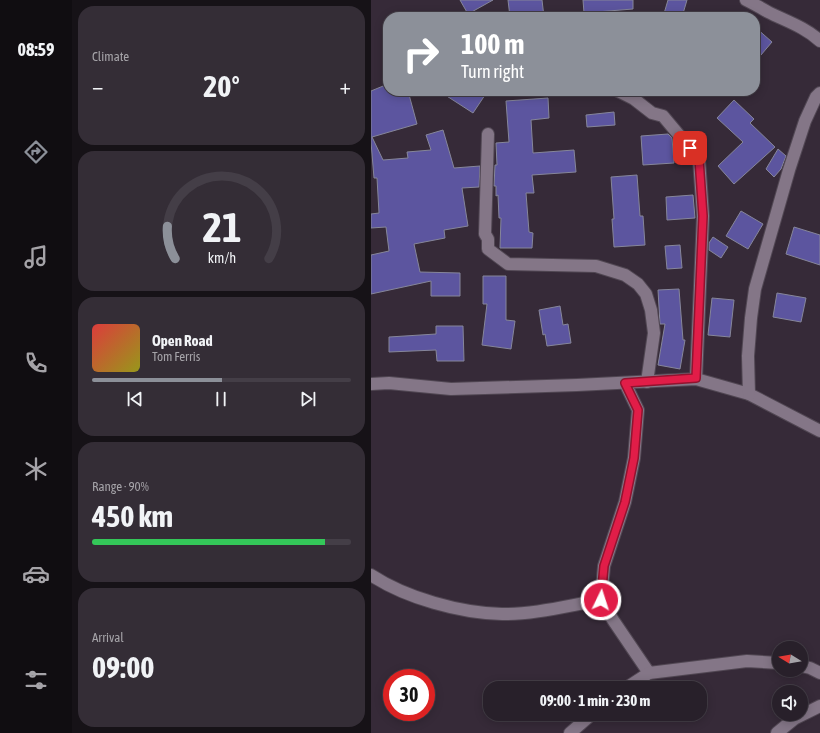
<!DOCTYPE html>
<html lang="en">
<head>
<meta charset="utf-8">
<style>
	:root { --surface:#28202a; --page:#342d36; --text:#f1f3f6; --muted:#a5a3a8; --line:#443e47; --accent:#8c9099 }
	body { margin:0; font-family:"Asap Condensed",sans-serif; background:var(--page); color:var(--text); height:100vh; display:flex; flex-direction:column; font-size:15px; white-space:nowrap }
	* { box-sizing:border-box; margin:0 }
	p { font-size:13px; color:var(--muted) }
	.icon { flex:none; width:22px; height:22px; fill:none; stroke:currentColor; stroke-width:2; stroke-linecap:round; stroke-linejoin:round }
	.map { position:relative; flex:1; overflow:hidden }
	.details { display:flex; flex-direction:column; gap:6px; padding:6px; background:#161217; width:299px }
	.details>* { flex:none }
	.top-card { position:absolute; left:12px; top:12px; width:377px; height:84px; border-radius:16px; box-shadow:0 2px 10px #0003,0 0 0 1px var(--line); background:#8c9099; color:#fff; overflow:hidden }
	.needle { width:26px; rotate:281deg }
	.fabs { position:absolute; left:401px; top:641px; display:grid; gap:8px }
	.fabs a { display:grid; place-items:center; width:36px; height:36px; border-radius:50%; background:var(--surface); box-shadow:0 2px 10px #0003,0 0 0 1px var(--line); font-size:20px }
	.speed { position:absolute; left:12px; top:669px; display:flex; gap:8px; font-size:20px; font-weight:700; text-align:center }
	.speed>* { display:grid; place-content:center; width:52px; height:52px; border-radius:50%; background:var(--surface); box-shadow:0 2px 10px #0003,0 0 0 1px var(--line); line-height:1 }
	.speed .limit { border:6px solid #d22; background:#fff; color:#111 }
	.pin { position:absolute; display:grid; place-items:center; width:34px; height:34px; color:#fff; margin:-17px; border-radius:8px; box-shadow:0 2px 6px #0006 }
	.me { position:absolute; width:44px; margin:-22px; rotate:4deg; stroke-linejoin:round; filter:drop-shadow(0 0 3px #0008) }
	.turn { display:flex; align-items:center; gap:14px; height:84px; padding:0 12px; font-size:18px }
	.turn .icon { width:52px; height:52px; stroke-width:2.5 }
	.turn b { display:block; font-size:28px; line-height:34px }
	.big { font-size:30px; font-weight:700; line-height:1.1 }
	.details .tile { flex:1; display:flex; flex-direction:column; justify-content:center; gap:6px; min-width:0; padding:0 14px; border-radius:16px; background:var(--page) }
	.details .dial { align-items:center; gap:0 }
	.dial svg { height:104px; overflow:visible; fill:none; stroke:var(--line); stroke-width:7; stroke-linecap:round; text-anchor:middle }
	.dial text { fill:var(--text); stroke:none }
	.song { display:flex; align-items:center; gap:12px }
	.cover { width:48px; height:48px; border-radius:6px; background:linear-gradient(135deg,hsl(0 70% 55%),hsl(60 70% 35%)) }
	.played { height:4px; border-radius:2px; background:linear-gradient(90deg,var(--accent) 50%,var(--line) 50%) }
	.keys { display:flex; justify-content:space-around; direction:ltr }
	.heat { display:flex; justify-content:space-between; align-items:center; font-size:22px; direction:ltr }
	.charge { height:6px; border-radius:3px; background:linear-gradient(90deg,#34c759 90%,var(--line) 0) }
	.trip { position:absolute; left:112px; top:681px; width:224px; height:40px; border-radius:16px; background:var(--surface); box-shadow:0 2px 10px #0003,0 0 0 1px var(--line); font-weight:700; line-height:40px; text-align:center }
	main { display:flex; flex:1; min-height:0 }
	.tab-bar { display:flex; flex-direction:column; width:72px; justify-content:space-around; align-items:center; background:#100d11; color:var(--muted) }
	.tab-bar .icon { width:28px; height:28px }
	.tab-bar .current { color:var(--accent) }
	.tab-bar b { font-size:18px; color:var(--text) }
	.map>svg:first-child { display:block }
</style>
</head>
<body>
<main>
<nav class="tab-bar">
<b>08:59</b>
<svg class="icon current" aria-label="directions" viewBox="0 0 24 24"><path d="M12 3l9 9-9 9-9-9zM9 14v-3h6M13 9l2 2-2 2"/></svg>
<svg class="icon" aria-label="music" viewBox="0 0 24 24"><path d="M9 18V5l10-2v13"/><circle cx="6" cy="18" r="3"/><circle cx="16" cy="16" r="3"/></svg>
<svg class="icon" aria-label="phone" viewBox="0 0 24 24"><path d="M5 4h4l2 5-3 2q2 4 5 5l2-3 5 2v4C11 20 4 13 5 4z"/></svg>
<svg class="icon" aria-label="climate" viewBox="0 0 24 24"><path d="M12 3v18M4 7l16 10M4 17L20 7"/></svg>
<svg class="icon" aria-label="car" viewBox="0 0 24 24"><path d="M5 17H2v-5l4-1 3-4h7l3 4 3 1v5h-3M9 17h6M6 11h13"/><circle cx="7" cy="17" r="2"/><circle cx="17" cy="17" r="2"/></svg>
<svg class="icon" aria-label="filters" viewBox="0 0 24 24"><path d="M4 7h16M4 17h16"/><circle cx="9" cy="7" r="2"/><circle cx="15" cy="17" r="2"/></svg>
</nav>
<section class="details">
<div class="tile"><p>Climate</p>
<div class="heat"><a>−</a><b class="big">20°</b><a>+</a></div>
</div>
<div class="tile dial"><svg viewBox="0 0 100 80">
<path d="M14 69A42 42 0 1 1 86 69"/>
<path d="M14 69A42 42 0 0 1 8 44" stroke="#8c9099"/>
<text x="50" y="56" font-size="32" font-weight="700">21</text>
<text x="50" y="72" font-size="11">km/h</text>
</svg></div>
<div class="tile">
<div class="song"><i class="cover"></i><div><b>Open Road</b><p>Tom Ferris</p></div></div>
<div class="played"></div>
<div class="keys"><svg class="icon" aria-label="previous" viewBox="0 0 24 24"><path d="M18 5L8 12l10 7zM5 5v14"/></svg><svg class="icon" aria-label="pause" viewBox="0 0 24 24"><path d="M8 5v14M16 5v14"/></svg><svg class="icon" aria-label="next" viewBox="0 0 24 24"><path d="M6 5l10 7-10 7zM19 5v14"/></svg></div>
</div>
<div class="tile"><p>Range · 90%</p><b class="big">450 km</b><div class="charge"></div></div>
<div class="tile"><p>Arrival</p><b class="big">09:00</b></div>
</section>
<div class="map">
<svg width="449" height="733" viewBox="0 0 449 733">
	<rect width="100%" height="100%" fill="#362a38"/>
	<!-- building -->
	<g fill="#5c559f" stroke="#86869a">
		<polygon points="89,0 122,0 97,14"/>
		<polygon points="137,0 171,0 173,17 139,17"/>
		<polygon points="212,0 262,0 262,9 213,13"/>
		<polygon points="297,0 316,0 311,17 292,17"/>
		<polygon points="384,27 401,42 384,62"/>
		<polygon points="17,84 17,91 37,91 46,124 1,137 12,160 37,158 36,152 60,150 55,135 72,130 83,168 109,166 108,187 91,188 97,226 73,230 74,238 43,244 49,272 89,273 89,296 60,296 60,281 0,294 0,255 18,251 15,227 0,228 0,214 8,213 6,178 3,178 0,142 0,91"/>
		<polygon points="68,91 107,91 114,95 102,113"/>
		<polygon points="177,98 178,118 160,120 162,153 203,150 205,172 161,175 163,193 155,193 158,232 162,233 161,248 129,248 130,218 128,218 127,195 125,196 125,186 123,186 124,165 126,165 125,143 138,142 135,101"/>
		<polygon points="363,100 383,119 379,123 404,147 363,184 347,166 372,142 346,118"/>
		<polygon points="243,112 244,125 216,127 215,115"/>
		<polygon points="297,134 301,138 303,163 272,165 270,136"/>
		<polygon points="407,149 415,156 410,169 403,177 395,169"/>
		<polygon points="266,175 269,216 272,216 274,245 243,247 241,219 243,219 240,177"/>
		<polygon points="322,195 324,218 296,220 295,197"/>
		<polygon points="370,211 392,224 377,249 355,236"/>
		<polygon points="423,227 449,235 449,265 415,254"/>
		<polygon points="342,237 357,247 350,258 338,250 338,243"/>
		<polygon points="309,245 311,268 296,269 294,246"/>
		<polygon points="112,276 135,276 135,320 144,321 140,349 111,345 116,304 112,304"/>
		<polygon points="308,289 312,340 314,340 309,369 287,365 294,324 289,324 287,290"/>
		<polygon points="406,293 435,298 430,322 402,317"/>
		<polygon points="341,298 363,300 359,337 337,335"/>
		<polygon points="189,306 192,325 197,324 200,343 176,346 174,334 172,335 168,310"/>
		<polygon points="65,326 92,326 93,361 66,361 65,350 18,352 18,337 65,334"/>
	</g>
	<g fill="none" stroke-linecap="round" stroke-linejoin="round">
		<!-- minor casing -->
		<g stroke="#514753" stroke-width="14">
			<g id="minor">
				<path d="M375 0C383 4 390 8 397 12 415 21 434 27 449 41"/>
				<polyline points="247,91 263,99 281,113 292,116 328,159 332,216 325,379"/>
				<polyline points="117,134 114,234 117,239 117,249 137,264 225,266 254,275 267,284 275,294 280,310 283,333 276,382"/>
				<polyline points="254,383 267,410 263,458 254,502 233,566 230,600 242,620 278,673"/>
				<polyline points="0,384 18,383 80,389 206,385 325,379 378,394 449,431"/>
				<polyline points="378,394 377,356 380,318 384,289 418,170 434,121 445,97 449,93"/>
				<path d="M0 575C35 598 89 613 131 614 161 615 200 605 230 600"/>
				<polyline points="430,666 439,668 449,673"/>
				<polyline points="255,688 278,673 376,661 408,663"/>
				<polyline points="199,733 221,714"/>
				<polyline points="406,733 423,719 449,706"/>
			</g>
		</g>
		<!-- minor -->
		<use href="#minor" stroke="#847687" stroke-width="12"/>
	</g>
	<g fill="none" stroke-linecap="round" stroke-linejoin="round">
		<!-- route casing -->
		<g stroke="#92132f" stroke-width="10">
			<polyline id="route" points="230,600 233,566 254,502 263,458 267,410 254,383 325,378 332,216 328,159 319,148"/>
		</g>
		<!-- route -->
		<use href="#route" stroke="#e11d48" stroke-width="7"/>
	</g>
</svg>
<div class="fabs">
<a><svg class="needle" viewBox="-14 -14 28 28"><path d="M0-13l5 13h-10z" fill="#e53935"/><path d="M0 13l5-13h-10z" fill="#a5a3a8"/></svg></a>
<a><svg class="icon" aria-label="sound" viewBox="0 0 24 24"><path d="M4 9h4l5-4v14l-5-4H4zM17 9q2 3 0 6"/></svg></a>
</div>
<div class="speed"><div class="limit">30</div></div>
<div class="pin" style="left:319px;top:148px;background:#d93025"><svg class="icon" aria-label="arrive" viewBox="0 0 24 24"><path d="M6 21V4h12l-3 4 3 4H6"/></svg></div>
<svg class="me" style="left:230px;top:600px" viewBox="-20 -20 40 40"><circle r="17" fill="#e11d48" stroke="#fff" stroke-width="3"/><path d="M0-11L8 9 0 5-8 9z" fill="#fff"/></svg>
<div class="trip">09:00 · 1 min · 230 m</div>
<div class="top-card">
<div class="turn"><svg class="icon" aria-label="right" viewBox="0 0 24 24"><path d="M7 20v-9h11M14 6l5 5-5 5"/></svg><div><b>100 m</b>Turn right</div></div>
</div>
</div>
</main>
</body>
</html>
